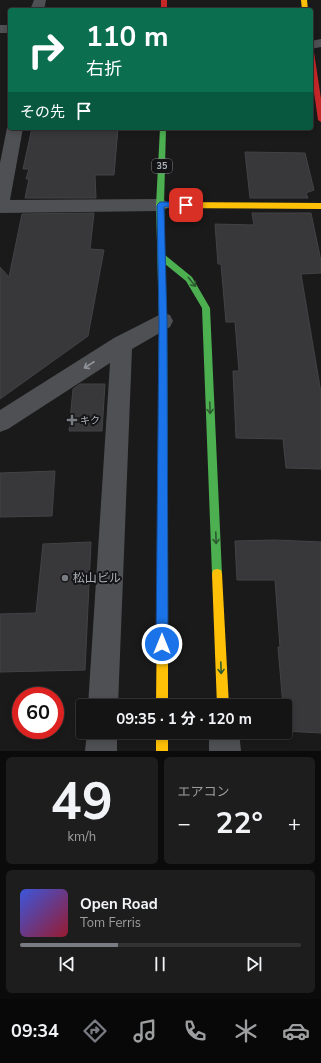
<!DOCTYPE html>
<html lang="ja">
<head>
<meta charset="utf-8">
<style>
	:root { --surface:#141414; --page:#1d1d1d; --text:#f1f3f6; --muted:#9d9ea0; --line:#333334; --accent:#797c82 }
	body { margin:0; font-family:"Nunito Sans","Noto Sans JP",sans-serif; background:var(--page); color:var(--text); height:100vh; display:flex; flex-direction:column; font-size:15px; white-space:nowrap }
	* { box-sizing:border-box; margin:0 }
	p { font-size:13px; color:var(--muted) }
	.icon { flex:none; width:22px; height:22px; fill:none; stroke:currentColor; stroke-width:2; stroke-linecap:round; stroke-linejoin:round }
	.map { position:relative; height:751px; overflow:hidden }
	.details { display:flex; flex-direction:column; gap:6px; padding:6px; background:#0b0b0b; flex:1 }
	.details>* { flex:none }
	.hud { position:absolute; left:8px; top:8px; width:305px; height:122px; border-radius:4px; box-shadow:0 2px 6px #0003,0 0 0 1px var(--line); background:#0b6e4f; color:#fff; overflow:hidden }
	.speed { position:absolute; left:12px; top:687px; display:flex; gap:8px; font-size:20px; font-weight:700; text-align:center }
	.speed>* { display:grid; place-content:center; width:52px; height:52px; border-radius:50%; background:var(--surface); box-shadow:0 2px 6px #0003,0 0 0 1px var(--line); line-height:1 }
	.speed .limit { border:6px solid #d22; background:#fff; color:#111 }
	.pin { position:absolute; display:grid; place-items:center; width:34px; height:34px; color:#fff; margin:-17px; border-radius:8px; box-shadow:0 2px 6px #0006 }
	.me { position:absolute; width:44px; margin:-22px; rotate:0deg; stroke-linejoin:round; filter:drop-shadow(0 0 3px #0008) }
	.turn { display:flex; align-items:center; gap:14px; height:84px; padding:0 12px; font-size:18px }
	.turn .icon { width:52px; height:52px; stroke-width:2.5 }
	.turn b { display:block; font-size:28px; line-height:34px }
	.then { display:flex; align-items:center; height:38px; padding:0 12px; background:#0003; gap:8px; font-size:15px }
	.big { font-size:30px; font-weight:700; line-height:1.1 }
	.details .tile { flex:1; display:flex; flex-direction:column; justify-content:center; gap:6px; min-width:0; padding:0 14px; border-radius:6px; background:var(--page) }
	.details .dial { align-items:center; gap:0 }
	.dial b { font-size:52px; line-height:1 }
	.song { display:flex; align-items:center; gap:12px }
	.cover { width:48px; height:48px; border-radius:6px; background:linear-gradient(135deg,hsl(230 70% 55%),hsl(350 70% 35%)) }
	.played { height:4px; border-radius:2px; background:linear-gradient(90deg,var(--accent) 35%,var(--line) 35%) }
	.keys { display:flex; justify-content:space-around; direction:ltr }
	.heat { display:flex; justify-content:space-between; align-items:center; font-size:22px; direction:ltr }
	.details .tiles { flex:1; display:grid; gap:6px; grid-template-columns:1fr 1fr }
	.tile:last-child { grid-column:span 2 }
	.trip { position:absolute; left:76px; top:699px; width:216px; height:40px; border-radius:4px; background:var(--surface); box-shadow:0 2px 6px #0003,0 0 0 1px var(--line); font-weight:700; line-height:40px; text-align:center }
	.dock { display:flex; height:64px; justify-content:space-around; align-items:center; background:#080808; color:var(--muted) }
	.dock .icon { width:28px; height:28px }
	.dock .on { color:var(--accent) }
	.dock b { font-size:18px; color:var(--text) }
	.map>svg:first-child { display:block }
</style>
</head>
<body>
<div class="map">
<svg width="321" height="751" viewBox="0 0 321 751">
	<rect width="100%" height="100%" fill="#1a1a1a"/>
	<!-- building -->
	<g fill="#38383a" stroke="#424346">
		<polygon points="32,128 118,128 114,175 95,175 96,198 25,198 29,179 26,179 29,169 23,169"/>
		<polygon points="245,152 305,153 314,190 306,193 308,198 250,198"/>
		<polygon points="94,213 90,249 104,250 88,336 0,399 0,267 9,277 22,214"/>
		<polygon points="252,213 311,213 321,261 321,273 301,274 321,393 321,469 286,468 283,439 236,438 233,371 239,371 235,322 226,322 221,264 218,264 215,224 254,225"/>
		<polygon points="80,384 105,384 102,431 69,431 73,389"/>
		<polygon points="55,471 52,516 0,517 0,473"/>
		<polygon points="275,540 321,542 321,733 285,731 285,706 283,706 278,647 280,647 275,580 237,580 235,541"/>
		<polygon points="91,542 85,670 0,672 0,614 36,613 43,544"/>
	</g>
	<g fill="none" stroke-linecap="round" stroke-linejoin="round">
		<!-- street -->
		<g fill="#4e5053" fill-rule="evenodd">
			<polygon points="34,0 46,0 44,10 30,10"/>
			<rect x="0" y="25" width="10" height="8"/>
			<polygon points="321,39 321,47 311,49 311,41"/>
			<polygon points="10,124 10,128 23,128 10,200 160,199 166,201 169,205 166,209 160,211 0,213 0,163 7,128"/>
			<polygon points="163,313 170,315 173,321 170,327 132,349 118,706 88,706 110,363 8,429 0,432 0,410 114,338"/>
			<polygon points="87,732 117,732 117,751 85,751"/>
			<polygon points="209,732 239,732 241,751 209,751"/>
		</g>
		<!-- fast -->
		<polygon fill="#4caf50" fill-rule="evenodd" points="160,128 166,128 164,205 165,255 192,277 210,308 222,574 221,578 217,579 213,578 212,574 202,308 186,281 165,264 167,321 168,508 167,512 163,513 159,512 158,508 159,321 156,205"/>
		<!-- slow -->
		<g fill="#ffc107" fill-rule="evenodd">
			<polygon points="301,0 307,0 308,10 302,10"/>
			<polygon points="160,202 321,203 321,209 160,208 156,205"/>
			<polygon points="163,503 167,504 168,508 168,706 156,706 158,508 159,504"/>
			<polygon points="217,569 221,570 222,574 229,706 217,706 212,574 213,570"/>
			<rect x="156" y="732" width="12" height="19"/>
		</g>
		<!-- jam -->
		<g fill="#c62828" fill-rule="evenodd">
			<rect x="161" y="0" width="6" height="10"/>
			<polygon points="311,50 314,52 321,99 321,122 318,120 311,72"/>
		</g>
	</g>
	<!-- one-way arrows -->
	<defs><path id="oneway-shaft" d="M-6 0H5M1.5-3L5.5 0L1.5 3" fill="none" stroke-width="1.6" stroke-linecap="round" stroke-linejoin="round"/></defs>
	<g stroke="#2d5a30">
		<use href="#oneway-shaft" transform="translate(192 282) rotate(51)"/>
		<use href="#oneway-shaft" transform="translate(210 408) rotate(88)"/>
		<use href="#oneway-shaft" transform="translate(216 538) rotate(88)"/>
		<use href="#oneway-shaft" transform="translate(221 668) rotate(88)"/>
	</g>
	<use stroke="#90949b" href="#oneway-shaft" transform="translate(89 365) rotate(147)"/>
	<!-- route -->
	<polygon fill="#1a73e8" stroke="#114b97" points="160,202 186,202 190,205 186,208 164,207 167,322 168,644 166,649 162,650 158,649 156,644 159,322 157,205"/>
	<!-- markers -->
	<g fill="#797c82" stroke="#141416" stroke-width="1.5">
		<path d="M70 414h4v4h4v4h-4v4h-4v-4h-4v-4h4z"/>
		<circle cx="65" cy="578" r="4"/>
	</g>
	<g text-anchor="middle" stroke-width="4" stroke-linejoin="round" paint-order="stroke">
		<!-- shield labels -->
		<rect fill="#141416" stroke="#7e8289" stroke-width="1" x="152" y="159" width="20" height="14" rx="3"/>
		<g font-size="9" font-weight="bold" fill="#acb1ba">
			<text x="162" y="169">35</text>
		</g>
		<!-- poi labels -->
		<g font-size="10" fill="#acb1ba" stroke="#141416" text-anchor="start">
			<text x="80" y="424">キク</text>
		</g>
		<!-- near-poi labels -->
		<g font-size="12" fill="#acb1ba" stroke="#141416" text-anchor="start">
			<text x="73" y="582">松山ビル</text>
		</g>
	</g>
</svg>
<div class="speed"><div class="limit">60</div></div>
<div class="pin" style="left:186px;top:205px;background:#d93025"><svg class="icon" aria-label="arrive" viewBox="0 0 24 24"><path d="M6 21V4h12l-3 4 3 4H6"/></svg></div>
<svg class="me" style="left:162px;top:644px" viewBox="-20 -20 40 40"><circle r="17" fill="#1a73e8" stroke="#fff" stroke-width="3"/><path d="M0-11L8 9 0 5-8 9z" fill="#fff"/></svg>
<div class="trip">09:35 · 1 分 · 120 m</div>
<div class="hud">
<div class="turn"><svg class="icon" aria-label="right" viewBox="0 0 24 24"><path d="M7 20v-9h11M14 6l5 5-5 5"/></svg><div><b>110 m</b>右折</div></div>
<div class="then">その先<svg class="icon" aria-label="arrive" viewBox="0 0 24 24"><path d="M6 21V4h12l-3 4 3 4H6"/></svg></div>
</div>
</div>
<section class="details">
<div class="tiles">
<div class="tile dial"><b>49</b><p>km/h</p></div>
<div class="tile"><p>エアコン</p>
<div class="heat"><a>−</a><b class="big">22°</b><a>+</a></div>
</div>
<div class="tile">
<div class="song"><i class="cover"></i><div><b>Open Road</b><p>Tom Ferris</p></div></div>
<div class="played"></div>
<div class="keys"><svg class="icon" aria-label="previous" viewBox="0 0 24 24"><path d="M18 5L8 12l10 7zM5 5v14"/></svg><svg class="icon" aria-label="pause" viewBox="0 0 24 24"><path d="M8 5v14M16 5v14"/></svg><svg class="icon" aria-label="next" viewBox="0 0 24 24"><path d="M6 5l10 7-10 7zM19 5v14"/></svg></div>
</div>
</div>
</section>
<nav class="dock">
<b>09:34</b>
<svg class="icon on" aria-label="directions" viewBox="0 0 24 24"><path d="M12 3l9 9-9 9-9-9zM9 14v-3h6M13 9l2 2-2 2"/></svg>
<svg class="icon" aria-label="music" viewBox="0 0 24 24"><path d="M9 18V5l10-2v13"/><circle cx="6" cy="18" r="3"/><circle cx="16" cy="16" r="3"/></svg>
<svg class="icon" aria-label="phone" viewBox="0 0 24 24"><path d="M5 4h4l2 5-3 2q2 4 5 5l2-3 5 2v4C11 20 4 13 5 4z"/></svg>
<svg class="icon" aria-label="climate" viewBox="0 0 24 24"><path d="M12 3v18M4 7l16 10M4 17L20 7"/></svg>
<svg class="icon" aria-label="car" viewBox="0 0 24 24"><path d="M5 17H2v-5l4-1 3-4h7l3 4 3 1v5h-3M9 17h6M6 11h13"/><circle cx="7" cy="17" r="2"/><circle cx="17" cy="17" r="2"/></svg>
</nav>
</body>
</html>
